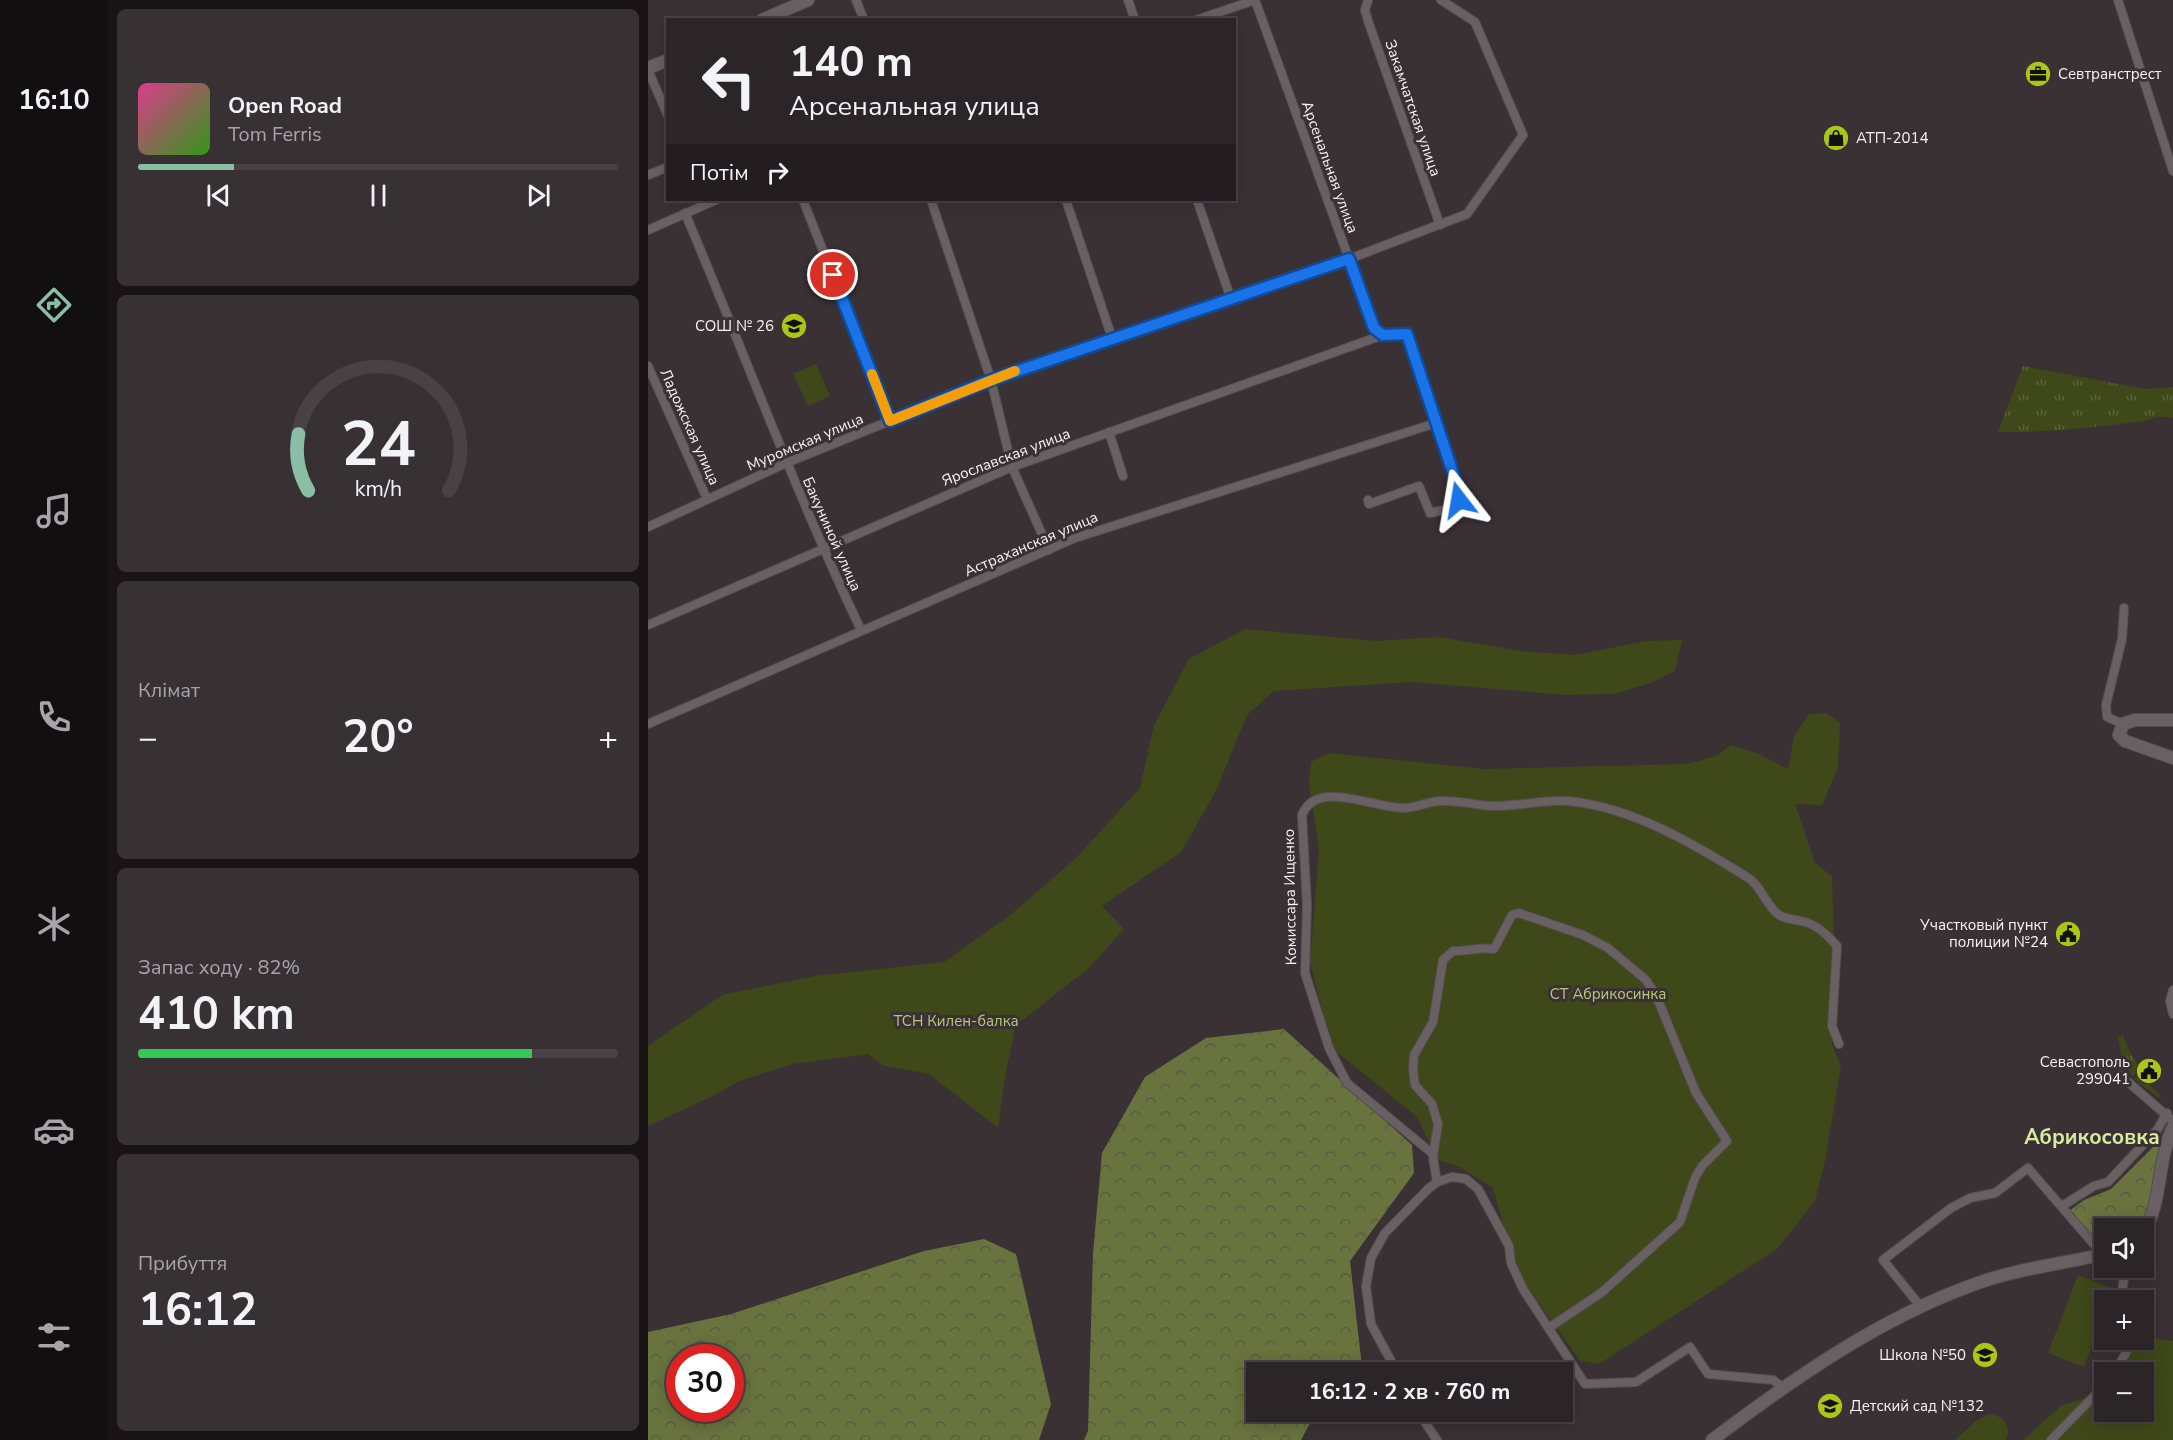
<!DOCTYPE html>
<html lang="uk">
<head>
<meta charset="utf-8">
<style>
	:root { --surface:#2c2528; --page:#383134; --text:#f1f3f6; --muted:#a6a5a8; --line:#484245; --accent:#8abfa5 }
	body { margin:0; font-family:"Nunito Sans",sans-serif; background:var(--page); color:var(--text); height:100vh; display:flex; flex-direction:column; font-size:22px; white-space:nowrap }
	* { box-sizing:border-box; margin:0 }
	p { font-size:20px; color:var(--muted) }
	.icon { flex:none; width:33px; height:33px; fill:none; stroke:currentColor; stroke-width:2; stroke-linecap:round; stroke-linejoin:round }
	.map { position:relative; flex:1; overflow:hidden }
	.drawer { display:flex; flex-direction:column; gap:9px; padding:9px; background:#181416; width:540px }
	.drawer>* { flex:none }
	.top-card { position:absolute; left:18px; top:18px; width:570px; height:183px; border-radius:0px; box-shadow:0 3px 15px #0003,0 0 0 2px var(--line); background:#2c2528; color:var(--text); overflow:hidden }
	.tools { position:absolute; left:1446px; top:1218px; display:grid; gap:12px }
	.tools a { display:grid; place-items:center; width:60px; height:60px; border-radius:0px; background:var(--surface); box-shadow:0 3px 15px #0003,0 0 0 2px var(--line); font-size:30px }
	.speed { position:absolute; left:18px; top:1344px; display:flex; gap:12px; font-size:30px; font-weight:700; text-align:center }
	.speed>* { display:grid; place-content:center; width:78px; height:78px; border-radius:50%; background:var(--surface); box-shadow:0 3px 15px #0003,0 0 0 2px var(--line); line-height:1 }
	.speed .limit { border:9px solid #d22; background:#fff; color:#111 }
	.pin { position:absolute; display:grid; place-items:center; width:51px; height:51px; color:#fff; margin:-26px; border:3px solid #fff; border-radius:50%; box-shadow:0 2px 6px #0007 }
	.me { position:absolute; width:66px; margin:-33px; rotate:346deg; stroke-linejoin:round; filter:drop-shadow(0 0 4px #0008) }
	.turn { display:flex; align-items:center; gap:21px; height:126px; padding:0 24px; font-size:27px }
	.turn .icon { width:78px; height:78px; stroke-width:2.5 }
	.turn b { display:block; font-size:42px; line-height:51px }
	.then { display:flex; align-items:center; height:57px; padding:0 24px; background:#0003; gap:12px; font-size:22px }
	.big { font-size:45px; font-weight:700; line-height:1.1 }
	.drawer .widget { flex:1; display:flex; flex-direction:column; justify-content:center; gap:9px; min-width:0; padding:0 21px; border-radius:9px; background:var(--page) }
	.drawer .dial { align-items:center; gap:0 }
	.dial svg { height:156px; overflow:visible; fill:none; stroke:var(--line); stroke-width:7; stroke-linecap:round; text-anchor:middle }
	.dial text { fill:var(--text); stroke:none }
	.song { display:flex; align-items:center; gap:18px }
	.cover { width:72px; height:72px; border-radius:9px; background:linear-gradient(135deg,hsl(330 70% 55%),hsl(110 70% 35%)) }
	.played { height:6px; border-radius:3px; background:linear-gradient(90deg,var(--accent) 20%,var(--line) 20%) }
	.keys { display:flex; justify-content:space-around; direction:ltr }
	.heat { display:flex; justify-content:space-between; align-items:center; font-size:33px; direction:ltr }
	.charge { height:9px; border-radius:4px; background:linear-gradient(90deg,#34c759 82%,var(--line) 0) }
	.trip { position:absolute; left:598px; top:1362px; width:327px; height:60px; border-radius:0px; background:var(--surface); box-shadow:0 3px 15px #0003,0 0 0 2px var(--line); font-weight:700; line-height:60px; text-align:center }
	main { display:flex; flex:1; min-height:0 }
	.tab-bar { display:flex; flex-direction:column; width:108px; justify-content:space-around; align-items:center; background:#120f10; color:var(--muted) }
	.tab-bar .icon { width:42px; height:42px }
	.tab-bar .selected { color:var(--accent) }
	.tab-bar b { font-size:27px; color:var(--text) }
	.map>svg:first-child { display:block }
</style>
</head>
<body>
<main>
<nav class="tab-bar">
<b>16:10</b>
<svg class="icon selected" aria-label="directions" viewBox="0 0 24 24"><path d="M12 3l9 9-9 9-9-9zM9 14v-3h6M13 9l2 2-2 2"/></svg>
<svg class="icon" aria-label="music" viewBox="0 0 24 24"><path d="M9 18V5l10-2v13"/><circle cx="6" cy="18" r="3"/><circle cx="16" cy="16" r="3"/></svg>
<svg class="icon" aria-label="phone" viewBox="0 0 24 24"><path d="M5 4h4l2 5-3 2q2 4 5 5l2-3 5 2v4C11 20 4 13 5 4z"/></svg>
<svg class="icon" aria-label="climate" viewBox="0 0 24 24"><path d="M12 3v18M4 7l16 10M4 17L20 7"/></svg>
<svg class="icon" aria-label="car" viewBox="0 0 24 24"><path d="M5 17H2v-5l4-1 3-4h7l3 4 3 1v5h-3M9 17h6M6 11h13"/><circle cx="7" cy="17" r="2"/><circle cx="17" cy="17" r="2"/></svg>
<svg class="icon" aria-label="filters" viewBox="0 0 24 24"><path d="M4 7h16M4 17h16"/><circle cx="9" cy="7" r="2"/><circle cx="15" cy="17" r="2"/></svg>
</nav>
<section class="drawer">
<div class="widget">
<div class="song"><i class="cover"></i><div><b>Open Road</b><p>Tom Ferris</p></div></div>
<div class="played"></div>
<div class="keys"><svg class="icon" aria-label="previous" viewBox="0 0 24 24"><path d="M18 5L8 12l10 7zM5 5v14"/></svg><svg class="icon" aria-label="pause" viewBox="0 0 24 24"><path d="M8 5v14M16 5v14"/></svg><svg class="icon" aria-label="next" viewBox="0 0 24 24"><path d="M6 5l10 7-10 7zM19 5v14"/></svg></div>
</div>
<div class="widget dial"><svg viewBox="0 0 100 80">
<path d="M14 69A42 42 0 1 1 86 69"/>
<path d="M14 69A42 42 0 0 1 9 40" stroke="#8abfa5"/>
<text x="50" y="56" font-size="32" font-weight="700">24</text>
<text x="50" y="72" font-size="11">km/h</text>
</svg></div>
<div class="widget"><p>Клімат</p>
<div class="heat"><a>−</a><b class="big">20°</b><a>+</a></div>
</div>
<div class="widget"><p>Запас ходу · 82%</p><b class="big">410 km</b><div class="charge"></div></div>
<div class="widget"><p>Прибуття</p><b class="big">16:12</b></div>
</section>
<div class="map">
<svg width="1525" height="1440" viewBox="0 0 1525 1440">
	<defs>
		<pattern id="grass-tufts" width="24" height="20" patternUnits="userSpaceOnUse" patternTransform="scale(1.5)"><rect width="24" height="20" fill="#3f4818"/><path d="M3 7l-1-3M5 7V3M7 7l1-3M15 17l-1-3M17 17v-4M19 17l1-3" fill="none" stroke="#5c633a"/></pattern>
		<pattern id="forest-crowns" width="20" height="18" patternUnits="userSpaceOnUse" patternTransform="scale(1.5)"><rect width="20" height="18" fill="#68733e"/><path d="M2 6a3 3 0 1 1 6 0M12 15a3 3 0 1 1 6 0" fill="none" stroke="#585c45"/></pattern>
	</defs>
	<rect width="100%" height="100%" fill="#3a3135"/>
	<!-- grass -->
	<g fill="url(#grass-tufts)">
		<path d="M1375 366 1497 389 1525 387V418C1511 414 1503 420 1489 422 1445 427 1395 433 1350 432Z"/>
		<polygon points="1475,1035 1482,1053 1493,1070 1484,1076 1474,1060 1470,1037"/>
		<polygon points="1495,1073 1502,1086 1512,1095 1511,1098 1486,1079"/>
	</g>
	<!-- forest -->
	<g fill="url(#forest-crowns)" fill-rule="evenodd">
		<polygon points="636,1029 764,1145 766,1173 702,1261 714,1367 708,1372 609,1372 609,1412 668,1412 653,1440 436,1440 440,1431 445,1253 454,1153 497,1077 558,1038"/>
		<polygon points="1510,1142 1514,1145 1501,1216 1494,1228 1456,1228 1456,1247 1451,1247 1421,1211 1436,1200 1463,1189"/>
		<path d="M336 1239 368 1254 403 1404 391 1440H0V1332L83 1314 276 1251ZM32 1358H82V1408H32Z"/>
	</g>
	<!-- garden -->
	<g fill="#3f4818">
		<polygon points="168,364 182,396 160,406 145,374"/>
		<polygon points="597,629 728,641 791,637 872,651 927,655 998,641 1034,640 1027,671 1005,682 967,694 918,695 764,682 626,691 599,715 568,791 533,852 454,906 476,929 440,969 368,1025 357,1077 350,1128 281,1074 236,1066 220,1054 145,1064 91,1081 67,1095 0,1126 0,1046 74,995 167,976 296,962 361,916 428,858 492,788 506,725 541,659"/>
		<polygon points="1178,713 1192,723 1190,768 1174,805 1147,804 1167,863 1184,876 1188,996 1184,1044 1193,1066 1177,1161 1167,1201 1129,1249 951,1364 932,1361 869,1272 845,1188 812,1167 790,1160 769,1117 684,1048 662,962 671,850 661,784 663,762 681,753 836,769 1039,764 1068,756 1083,745 1111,754 1140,769 1146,736 1161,714"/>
		<polygon points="1430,1275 1466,1289 1461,1300 1456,1300 1456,1313 1436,1367 1400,1353"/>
		<polygon points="1496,1335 1501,1338 1525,1341 1525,1440 1375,1440 1414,1405 1454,1393 1456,1390 1456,1412 1496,1412 1496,1372 1471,1372 1477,1366 1487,1340 1496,1340"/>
		<path d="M1340 1414C1355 1415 1364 1426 1358 1440H1307L1327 1422Z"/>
	</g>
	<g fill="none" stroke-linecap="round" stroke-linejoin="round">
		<!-- street casing -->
		<g stroke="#554d50" stroke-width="10">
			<g id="street">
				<polyline points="208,0 216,20"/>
				<polyline points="480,0 487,20"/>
				<polyline points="607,0 726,328 735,335 759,334 810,488 811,500 804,508 782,513 771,486 721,504 720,500"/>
				<polyline points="720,0 717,10 720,21 792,225"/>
				<polyline points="1470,0 1525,171"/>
				<polyline points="548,20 607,0"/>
				<polyline points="0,70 20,116"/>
				<polyline points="0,175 20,167"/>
				<polyline points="155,200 242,421"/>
				<polyline points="283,200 343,380 364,467 401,550"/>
				<polyline points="418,200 464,338"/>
				<polyline points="549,200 583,299"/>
				<path d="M37 213C96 352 148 494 213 630"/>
				<polyline points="0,230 68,200"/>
				<polyline points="0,366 59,499"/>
				<polyline points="461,432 475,476"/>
				<polyline points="0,527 138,463 343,380 701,259 819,214 875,135 827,22 793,0"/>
				<polyline points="0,625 364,467 735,335"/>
				<polyline points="0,724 427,538 788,423"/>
				<polyline points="1475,724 1459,717 1458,705 1474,639 1476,608"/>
				<polyline points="1525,990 1522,1001 1525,1014"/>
				<polyline points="1472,1075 1525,1121"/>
				<path d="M785 1154 699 1083 681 1048 657 973 659 905 654 815C669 777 728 810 758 808 770 807 781 801 793 801 810 800 827 805 843 806 869 807 895 799 920 801 984 807 1046 844 1099 877 1113 885 1118 906 1131 915 1139 920 1148 919 1157 922 1171 926 1180 936 1189 946L1184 1026 1191 1044"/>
				<path d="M789 1182 785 1157 790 1124 784 1104 767 1085 765 1069 766 1055 785 1022 795 960 805 951C820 951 832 947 846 949L864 915 871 913 935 935 960 948 998 980 1008 995 1048 1093 1079 1141 1054 1166 1047 1178 1032 1222 953 1293 902 1327"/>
				<polyline points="1414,1206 1446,1186 1460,1182 1509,1130 1519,1113"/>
				<polyline points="1467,1268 1476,1278 1473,1300"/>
				<polyline points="1273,1307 1235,1260 1303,1208 1322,1198 1347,1193 1380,1168 1456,1256"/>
				<polyline points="749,1372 723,1324 718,1286 723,1258 737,1233 780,1189 789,1182 804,1177 818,1179 830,1189 861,1246 863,1263 875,1289 937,1384 988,1382 1042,1347 1060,1374 1125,1380 1134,1387"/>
				<polyline points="1467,1372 1479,1351 1481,1340"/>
				<polyline points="770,1412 789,1440"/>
				<polyline points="1403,1440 1456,1386"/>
			</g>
		</g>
		<!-- secondary casing -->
		<g stroke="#554d50" stroke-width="14">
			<g id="secondary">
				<polyline points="114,20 160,0"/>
				<polyline points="0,68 20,60"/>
				<polyline points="1525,720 1487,720 1475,724 1471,735 1477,741 1525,758"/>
				<path d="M1496 1231C1514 1204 1509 1160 1525 1127"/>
				<path d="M1064 1440C1145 1379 1230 1319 1327 1284 1368 1269 1414 1264 1456 1254"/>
			</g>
		</g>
		<!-- street -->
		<use href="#street" stroke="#696064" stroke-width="8"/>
		<!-- secondary -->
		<use href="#secondary" stroke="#696064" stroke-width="12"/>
	</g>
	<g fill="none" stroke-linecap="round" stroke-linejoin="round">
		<!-- route casing -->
		<g stroke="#114b97" stroke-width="15">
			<polyline id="route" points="185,275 242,421 343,380 701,259 726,328 735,335 759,334 810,488 811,500"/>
		</g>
		<!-- route -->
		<use href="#route" stroke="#1a73e8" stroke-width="10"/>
		<!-- slow -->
		<polyline stroke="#f59e0b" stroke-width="10" points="224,374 242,421 367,371"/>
	</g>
	<!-- icons -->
	<defs>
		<g id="office-disc" transform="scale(1.35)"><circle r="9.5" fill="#abc615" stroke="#3a3135"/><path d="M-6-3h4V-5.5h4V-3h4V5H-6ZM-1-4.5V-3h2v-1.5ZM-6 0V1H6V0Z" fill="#111"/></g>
		<g id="shop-disc" transform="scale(1.35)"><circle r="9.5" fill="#abc615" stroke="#3a3135"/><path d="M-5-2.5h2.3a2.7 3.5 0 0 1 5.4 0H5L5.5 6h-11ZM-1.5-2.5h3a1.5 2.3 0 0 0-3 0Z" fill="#111"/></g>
		<g id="school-disc" transform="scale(1.35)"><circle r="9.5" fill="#abc615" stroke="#3a3135"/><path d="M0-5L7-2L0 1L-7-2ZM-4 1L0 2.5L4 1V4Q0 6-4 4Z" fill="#111"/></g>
		<g id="civic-disc" transform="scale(1.35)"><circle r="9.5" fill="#abc615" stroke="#3a3135"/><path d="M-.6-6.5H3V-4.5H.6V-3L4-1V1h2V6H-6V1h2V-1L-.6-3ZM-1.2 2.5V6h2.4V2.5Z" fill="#111"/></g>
	</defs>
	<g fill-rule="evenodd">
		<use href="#office-disc" x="1390" y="74"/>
		<use href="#shop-disc" x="1188" y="138"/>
		<use href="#school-disc" x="146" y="326"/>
		<use href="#civic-disc" x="1420" y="934"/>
		<use href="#civic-disc" x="1501" y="1071"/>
		<use href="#school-disc" x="1337" y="1355"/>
		<use href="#school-disc" x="1182" y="1406"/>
	</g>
	<g text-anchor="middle" stroke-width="6" stroke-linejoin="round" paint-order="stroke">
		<!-- poi labels -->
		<g font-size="15" fill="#f8f3f5" stroke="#3a3135" text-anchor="end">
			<text x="1410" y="79" text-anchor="start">Севтранстрест</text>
			<text x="1208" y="143" text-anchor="start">АТП-2014</text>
			<text x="126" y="331">СОШ № 26</text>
			<text x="1400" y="930">Участковый пункт<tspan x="1400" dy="17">полиции №24</tspan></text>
			<text x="1482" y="1067">Севастополь<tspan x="1482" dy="17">299041</tspan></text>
			<text x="1318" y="1360">Школа №50</text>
			<text x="1202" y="1411" text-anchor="start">Детский сад №132</text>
		</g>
		<!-- street labels -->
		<g font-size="15" fill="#f8f3f5" stroke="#3a3135">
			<text transform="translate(765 108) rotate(71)" y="5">Закамчатская улица</text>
			<text transform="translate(682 167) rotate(70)" y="5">Арсенальная улица</text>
			<text transform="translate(42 427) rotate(66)" y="5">Ладожская улица</text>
			<text transform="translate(157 442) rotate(-23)" y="5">Муромская улица</text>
			<text transform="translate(358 457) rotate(-21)" y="5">Ярославская улица</text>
			<text transform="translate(184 534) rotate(66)" y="5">Бакуниной улица</text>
			<text transform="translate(383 544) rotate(-23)" y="5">Астраханская улица</text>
			<text transform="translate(642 897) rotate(-91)" y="5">Комиссара Ищенко</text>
		</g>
		<!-- park labels -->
		<g font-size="15" fill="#b7c978" stroke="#3a3135">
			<text x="960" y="999">СТ Абрикосинка</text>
			<text x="308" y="1026">ТСН Килен-балка</text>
		</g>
		<!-- district labels -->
		<g font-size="21" font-weight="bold" fill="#d8ea9e" stroke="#3a3135">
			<text x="1444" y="1144">Абрикосовка</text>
		</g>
	</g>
</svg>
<div class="tools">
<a><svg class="icon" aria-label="sound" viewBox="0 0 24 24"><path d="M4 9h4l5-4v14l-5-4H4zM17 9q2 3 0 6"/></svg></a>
<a>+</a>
<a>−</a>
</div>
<div class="speed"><div class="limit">30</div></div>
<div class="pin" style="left:185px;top:275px;background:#d93025"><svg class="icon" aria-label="arrive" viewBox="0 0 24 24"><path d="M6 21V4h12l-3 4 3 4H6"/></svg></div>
<svg class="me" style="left:811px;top:500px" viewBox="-20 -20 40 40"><path d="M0-17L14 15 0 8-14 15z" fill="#1a73e8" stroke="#fff" stroke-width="4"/></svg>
<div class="trip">16:12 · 2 хв · 760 m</div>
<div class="top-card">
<div class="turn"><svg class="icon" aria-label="left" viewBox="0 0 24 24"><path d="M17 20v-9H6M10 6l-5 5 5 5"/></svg><div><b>140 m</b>Арсенальная улица</div></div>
<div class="then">Потім<svg class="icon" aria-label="right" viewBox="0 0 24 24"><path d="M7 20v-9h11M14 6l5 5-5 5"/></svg></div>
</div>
</div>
</main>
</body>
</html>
